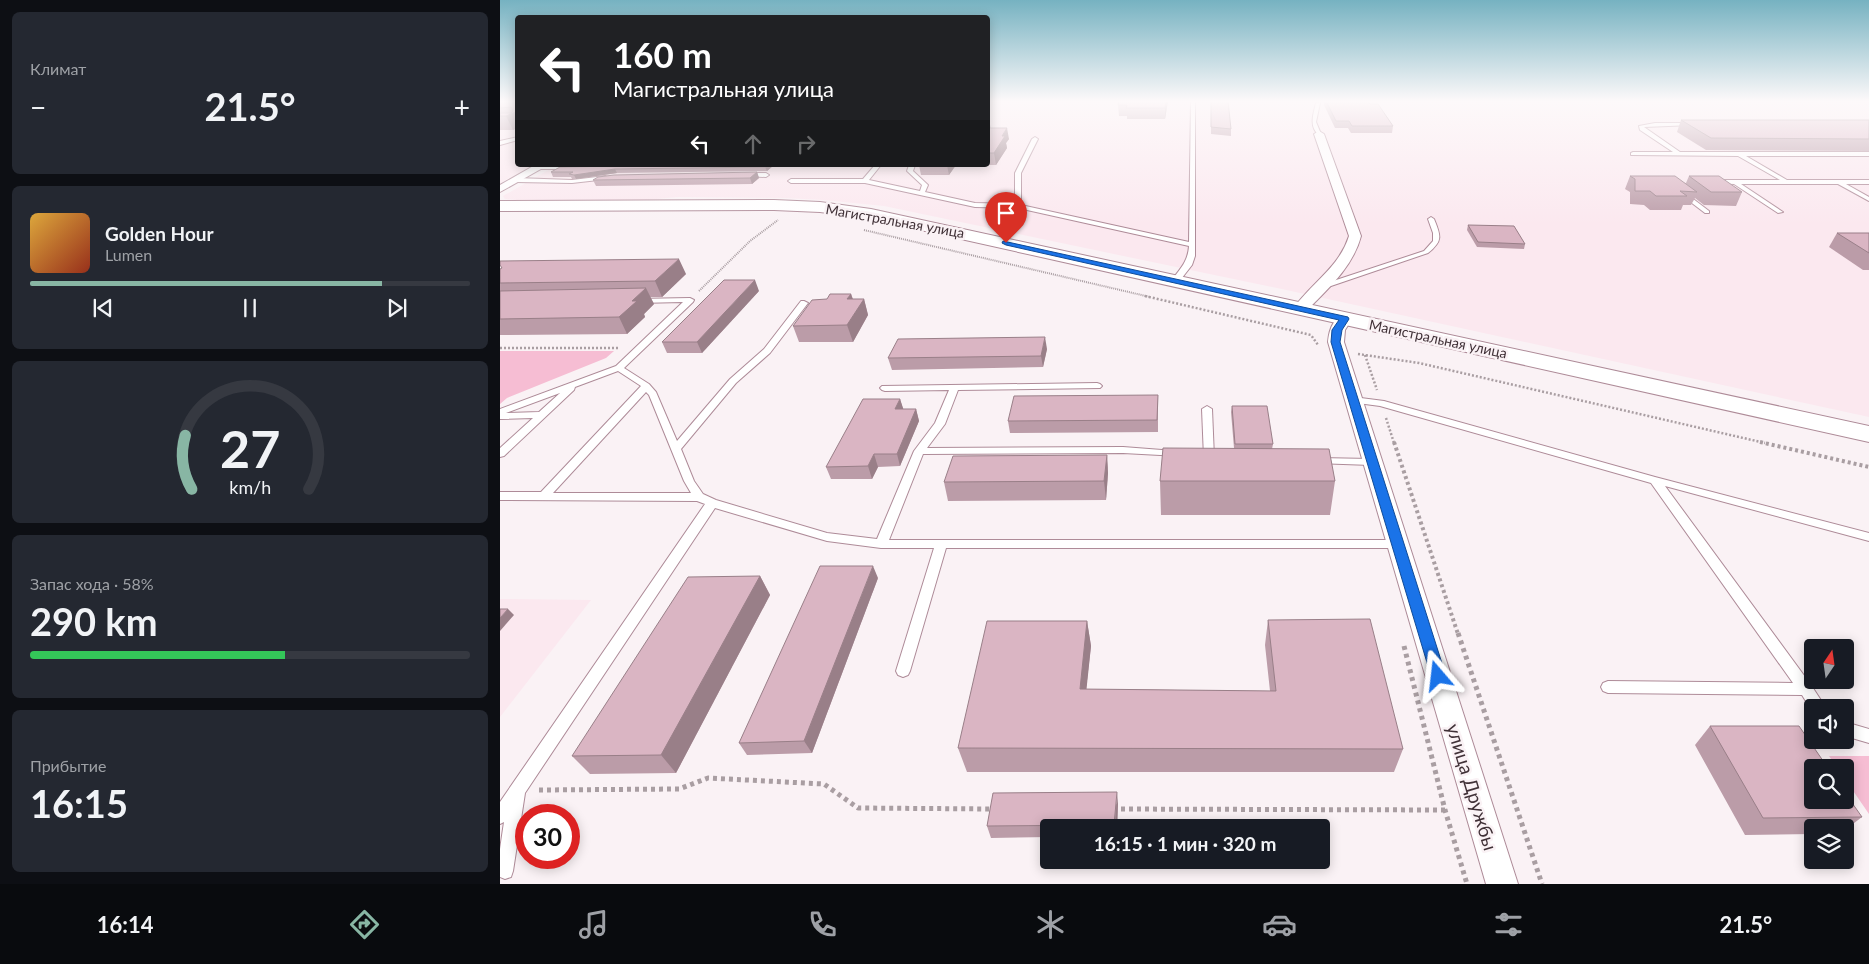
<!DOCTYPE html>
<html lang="ru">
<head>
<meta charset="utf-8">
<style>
	:root { --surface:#171b24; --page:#242831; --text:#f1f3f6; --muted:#9ea1a6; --line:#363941; --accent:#88b6a4 }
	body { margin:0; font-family:Lato,sans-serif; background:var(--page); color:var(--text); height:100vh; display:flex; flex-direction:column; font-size:19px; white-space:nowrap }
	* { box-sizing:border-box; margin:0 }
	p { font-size:16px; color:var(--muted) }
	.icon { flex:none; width:28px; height:28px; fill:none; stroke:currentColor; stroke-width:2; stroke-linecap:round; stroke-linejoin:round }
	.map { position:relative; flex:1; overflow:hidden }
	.sheet { display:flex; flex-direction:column; gap:12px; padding:12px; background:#0d0f14; width:500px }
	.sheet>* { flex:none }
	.top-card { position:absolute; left:15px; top:15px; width:475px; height:152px; border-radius:5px; box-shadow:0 2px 12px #0003; background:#202124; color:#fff; overflow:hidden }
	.needle { width:32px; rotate:13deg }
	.tools { position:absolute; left:1304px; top:639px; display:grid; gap:10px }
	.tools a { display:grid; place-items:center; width:50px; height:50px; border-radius:5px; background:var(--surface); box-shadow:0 2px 12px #0003; font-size:25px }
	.speed { position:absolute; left:15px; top:804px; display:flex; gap:10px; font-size:25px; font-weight:700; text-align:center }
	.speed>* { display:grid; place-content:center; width:65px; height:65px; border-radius:50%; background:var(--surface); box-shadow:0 2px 12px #0003; line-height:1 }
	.speed .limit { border:8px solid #d22; background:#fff; color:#111 }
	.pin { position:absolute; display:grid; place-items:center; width:42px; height:42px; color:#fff; margin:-51px -21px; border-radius:50% 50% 50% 0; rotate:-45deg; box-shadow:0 0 5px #0007 }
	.pin .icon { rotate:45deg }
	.me { position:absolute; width:55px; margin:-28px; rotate:343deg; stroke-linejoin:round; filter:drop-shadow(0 0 4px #0008) }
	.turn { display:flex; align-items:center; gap:18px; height:105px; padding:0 15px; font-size:22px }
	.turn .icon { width:65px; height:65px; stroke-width:2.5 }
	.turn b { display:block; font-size:35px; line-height:42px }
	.lanes { display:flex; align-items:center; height:48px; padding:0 15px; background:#0003; justify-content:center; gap:25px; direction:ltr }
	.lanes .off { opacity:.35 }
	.big { font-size:38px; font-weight:700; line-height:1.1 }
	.sheet .tile { flex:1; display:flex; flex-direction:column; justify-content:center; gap:8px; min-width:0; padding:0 18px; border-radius:8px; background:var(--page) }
	.sheet .dial { align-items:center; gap:0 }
	.dial svg { height:130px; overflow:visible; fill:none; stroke:var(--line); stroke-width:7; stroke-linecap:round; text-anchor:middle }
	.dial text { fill:var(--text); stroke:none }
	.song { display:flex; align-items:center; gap:15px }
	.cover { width:60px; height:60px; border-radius:8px; background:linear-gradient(135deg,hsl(40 70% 55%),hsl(10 70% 35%)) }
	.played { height:5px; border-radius:2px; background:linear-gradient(90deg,var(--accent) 80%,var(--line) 80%) }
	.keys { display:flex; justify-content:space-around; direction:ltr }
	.heat { display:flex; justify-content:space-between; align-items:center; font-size:28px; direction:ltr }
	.charge { height:8px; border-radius:4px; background:linear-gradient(90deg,#34c759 58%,var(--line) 0) }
	.trip { position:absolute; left:540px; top:819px; width:290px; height:50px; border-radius:5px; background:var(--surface); box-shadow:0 2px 12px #0003; font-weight:700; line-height:50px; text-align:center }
	.menu { display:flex; height:80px; justify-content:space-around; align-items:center; background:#090b0e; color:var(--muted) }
	.menu .icon { width:35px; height:35px }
	.menu .on { color:var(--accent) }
	.menu b { font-size:22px; color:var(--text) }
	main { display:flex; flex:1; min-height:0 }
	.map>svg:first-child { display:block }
</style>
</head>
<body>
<main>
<section class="sheet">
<div class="tile"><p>Климат</p>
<div class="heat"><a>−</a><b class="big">21.5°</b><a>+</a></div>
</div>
<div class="tile">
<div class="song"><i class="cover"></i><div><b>Golden Hour</b><p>Lumen</p></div></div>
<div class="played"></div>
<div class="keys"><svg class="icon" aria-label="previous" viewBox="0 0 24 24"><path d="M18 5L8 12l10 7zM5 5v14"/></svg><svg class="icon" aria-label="pause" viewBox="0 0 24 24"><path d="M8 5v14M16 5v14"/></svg><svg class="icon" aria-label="next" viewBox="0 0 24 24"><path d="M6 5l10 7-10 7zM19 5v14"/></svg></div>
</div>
<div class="tile dial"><svg viewBox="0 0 100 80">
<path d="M14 69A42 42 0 1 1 86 69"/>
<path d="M14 69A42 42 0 0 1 10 36" stroke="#88b6a4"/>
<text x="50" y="56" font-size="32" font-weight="700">27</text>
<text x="50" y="72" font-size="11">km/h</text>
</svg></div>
<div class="tile"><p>Запас хода · 58%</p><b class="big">290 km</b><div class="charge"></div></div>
<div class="tile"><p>Прибытие</p><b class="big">16:15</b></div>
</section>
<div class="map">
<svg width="1369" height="884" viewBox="0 0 1369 884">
	<rect width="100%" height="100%" fill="#faf2f5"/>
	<!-- built -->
	<g fill="#fbe8ef">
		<polygon points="0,101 17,101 18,165 34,165 0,183"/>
		<polygon points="488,101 1369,101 1369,417 791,291 384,206 324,200 284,198 177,197 147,200 15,200 5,199 3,196 57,165 488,165"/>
		<polygon points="0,599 91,600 0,717"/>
	</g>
	<!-- green -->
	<g fill="#f6bdd3">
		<polygon points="0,351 114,351 106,358 7,398 0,404"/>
		<polygon points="1329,756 1369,756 1369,814 1345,779 1345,768 1337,767"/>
	</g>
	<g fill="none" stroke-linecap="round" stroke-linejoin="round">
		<!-- service casing -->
		<g stroke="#ae8b98" stroke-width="2">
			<g id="service">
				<path d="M691 101H695V256L692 265 678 283H675L671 281C680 269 688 262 689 246L518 208 475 207 365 183H291L288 181 291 179H363L375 165H381L369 180 420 191 422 185 407 171 409 165H415L413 171 428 185 425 192 475 203 515 204V173L532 139 535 137 538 139 521 173V205L689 242Z"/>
				<path d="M818 102 820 103 816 122 821 134 819 135C809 127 813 115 816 103Z"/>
				<polygon points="1155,123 1195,123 1193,125 1144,127 1180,152 1369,152 1369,156 1246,156 1287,180 1369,180 1369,184 1346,184 1369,197 1369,201 1338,184 1241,184 1283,212 1278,213 1234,184 1213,183 1212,182 1215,180 1280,180 1238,156 1131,155 1131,153 1133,152 1173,152 1140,130 1139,126"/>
				<polygon points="18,137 18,140 0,145 0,141"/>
				<polygon points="38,166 71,165 74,167 71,169 36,169 36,167"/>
				<polygon points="245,173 266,173 269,175 266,177 243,176 242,175"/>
				<polygon points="105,176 107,177 107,179 72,183 16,182 13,180 16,178 72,180"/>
				<polygon points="1180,192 1184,192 1209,211 1209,213 1205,213 1180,194"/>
				<path d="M931 217 934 219C941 236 943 241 928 253L828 287H825L821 285 924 251 933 241V233L928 219Z"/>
				<path d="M190 298 194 300 193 302 124 368 149 384 156 392 177 441 230 379 264 349 301 301H304L308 303 270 353 236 383 181 449 194 481 203 494 216 500 327 533 377 539 414 451 435 423 449 390 385 391 382 390 380 388 382 386 597 383 600 384 602 386 600 388 458 390 445 424 427 448 623 447 675 451 679 452 680 454 679 456 623 453 423 454 389 540H898L902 541 904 544 902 547 898 548H446L410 671 408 675 403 677 398 675 396 671 434 548H381L327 541 215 508 25 793 13 871 11 877 5 879 0 877V849L4 822 0 824V802L205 504 197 501 0 500V492H41L141 386 118 371 75 387 74 390 4 456 0 457V448L33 418 0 419V409L116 366 183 302 138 303H135V299ZM146 392 149 395 184 481 191 493H53ZM60 393 39 412 6 413Z"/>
				<polygon points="853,397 884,401 1155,477 1369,533 1369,541 1165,486 1311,685 1326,708 1312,708 1312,711 1302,695 1108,693 1103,691 1101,687 1103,683 1108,681 1293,683 1151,483 880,406 850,402 848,400 850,398"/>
				<polygon points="707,406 712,409 714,458 709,461 704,458 702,409"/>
				<polygon points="819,458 871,459 876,462 871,465 815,463 814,461 815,459"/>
				<polygon points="1345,722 1369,729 1369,743 1345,736"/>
			</g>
		</g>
		<!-- minor casing -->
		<g stroke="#ae8b98" stroke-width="2">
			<g id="minor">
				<path d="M819 131 824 134 861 236C853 267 827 290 805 312H795L793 309C811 283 839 268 849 236L814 134Z"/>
				<polygon points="35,165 48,165 0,192 0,185"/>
				<path d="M845 315 850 316 852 319 845 330 844 342 1018 884H986L828 342C829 331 833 317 845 315Z"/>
			</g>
		</g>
		<!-- secondary casing -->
		<g stroke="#ae8b98" stroke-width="2">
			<polygon id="secondary" points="274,200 320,202 371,209 1369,426 1369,442 371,219 320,212 274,210 0,211 0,201"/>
		</g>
		<!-- path-far3 -->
		<g stroke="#a99ea2" stroke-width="2" stroke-dasharray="1 1" stroke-linecap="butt">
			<polyline points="364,230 650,297"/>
			<polyline points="199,291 250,241 278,220"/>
		</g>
		<!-- path-far2 -->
		<g stroke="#a99ea2" stroke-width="2.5" stroke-dasharray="2 2" stroke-linecap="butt">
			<polyline points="645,296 811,335 818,345"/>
			<polyline points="0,348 119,348"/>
			<polyline points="858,354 919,363 1265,443"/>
			<polyline points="865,355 877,390"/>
			<polyline points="886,418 894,443"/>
		</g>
		<!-- path-far1 -->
		<g stroke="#a99ea2" stroke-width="4" stroke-dasharray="3 3" stroke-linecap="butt">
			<polyline points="894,442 958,634"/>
			<polyline points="1260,442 1369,467"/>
		</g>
		<!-- path -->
		<g stroke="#a99ea2" stroke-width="5" stroke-dasharray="4 4" stroke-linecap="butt">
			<polyline points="958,633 1042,884"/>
			<polyline points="904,646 945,810 967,884"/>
			<polyline points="39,790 179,789 208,778 324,784 358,808 492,809"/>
			<polyline points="613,809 945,810"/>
		</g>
		<!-- service -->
		<use href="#service" fill="#fff" fill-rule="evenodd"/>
		<!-- minor -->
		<use href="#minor" fill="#fff" fill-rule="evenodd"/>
		<!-- secondary -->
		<use href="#secondary" fill="#fff" fill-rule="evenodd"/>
	</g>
	<!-- wall -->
	<g fill="#bb9ca8">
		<polygon points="0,101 18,101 18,128 13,130 0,130"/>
		<polygon points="619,101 668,101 665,119 627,119 627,116 619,116 618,105"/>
		<polygon points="711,101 731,129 731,136 711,134"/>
		<polygon points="824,101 868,101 870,104 893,126 892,133 851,133 848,128 835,128 824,105"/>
		<polygon points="488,119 489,119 490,128 509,139 506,143 507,148 496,165 488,165"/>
		<polygon points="1181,120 1369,120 1369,151 1206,150 1177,132"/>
		<polygon points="190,165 274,165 267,171 117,173 76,179 72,179 71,177 53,177 51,172"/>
		<polygon points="419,165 456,165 449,175 421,175"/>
		<polygon points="257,172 259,178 252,184 96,186 93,180"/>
		<polygon points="1130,176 1186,183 1189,176 1242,192 1236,206 1204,205 1195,198 1191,205 1183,205 1181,210 1150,210 1144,205 1130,204 1130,192 1125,189"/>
		<polygon points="968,225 1025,244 1024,249 977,247 967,230"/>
		<polygon points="1337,233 1369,233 1369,270 1363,270 1329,247"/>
		<polygon points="0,269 186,274 162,297 150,297 154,304 144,314 145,317 127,334 0,335"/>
		<polygon points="259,291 202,353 167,353 162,342"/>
		<polygon points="351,294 353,299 364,299 368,315 353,342 299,342 293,326 327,299"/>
		<polygon points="547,349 543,367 392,370 388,358"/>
		<polygon points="658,395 658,432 510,433 508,421"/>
		<polygon points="400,399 403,409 416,409 419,421 400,466 378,467 372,479 331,479 326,467"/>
		<polygon points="732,406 773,444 772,449 835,481 830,515 661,515 660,481 734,448 731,412"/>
		<polygon points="607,455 608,473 606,500 448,501 444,482"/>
		<polygon points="260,576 270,595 176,773 90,774 72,756"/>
		<polygon points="378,578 312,753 247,755 239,743"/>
		<polygon points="768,620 903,749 894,772 467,772 458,748 587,621 591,646 586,689 770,691 765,645"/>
		<polygon points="1210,726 1362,817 1345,830 1345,828 1312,828 1312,834 1245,835 1195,745"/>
		<polygon points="618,804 617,828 549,828 549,837 491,838 487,826"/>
	</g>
	<!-- shaded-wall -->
	<g fill="#997f88">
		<polygon points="666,101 668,101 665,119 665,108"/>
		<polygon points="18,111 18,128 13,130 6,116"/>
		<polygon points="489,119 491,130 488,136 488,122"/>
		<polygon points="507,128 509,139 506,143 507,148 496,165 494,153 502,136"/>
		<polygon points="267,165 274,165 267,171 265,167"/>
		<polygon points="447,165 456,165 449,175"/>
		<polygon points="115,169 117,173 76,179 74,175"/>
		<polygon points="257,172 259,178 252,184 250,178"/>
		<polygon points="179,259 186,274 162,297 155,281"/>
		<polygon points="255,280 259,291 202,353 197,342"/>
		<polygon points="146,288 154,304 144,314 145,317 127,334 119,317 132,301"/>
		<polygon points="351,294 356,310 347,299"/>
		<polygon points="364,299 368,315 353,342 347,325"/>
		<polygon points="545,337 547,349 543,367 541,356"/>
		<polygon points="400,399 404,411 395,409"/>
		<polygon points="416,409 419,421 400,466 397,454"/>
		<polygon points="374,454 378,467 372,479 368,466"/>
		<polygon points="607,455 608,473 606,500 604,481"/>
		<polygon points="373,566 378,578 312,753 304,741"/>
		<polygon points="260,576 270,595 176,773 161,755"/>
		<polygon points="8,609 14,615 0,631 0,618"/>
		<polygon points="587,621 591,646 584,713 580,689"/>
		<polygon points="617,792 618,804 617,828 615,828"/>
	</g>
	<!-- building -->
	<g fill="#dab5c3" stroke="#997f88">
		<polygon points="0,101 18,101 18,111 6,116 0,116 0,113 11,113 13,111 11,107 0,108"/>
		<polygon points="619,101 666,101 665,108 626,108 627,105 618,105"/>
		<polygon points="711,101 728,101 731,129 711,127"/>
		<polygon points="826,101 868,101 870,104 878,104 893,126 852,126 849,121 836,121"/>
		<polygon points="1181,120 1369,120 1369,139 1211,138"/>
		<polygon points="488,128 507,128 502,136 505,136 494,153 488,153"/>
		<polygon points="190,165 267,165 265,167 115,169 74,175 69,174 73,172 51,172 60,167"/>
		<polygon points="257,172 250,178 93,180 98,177 114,175"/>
		<polygon points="1130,176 1175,176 1197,192 1180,191 1187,196 1156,196 1150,191 1135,191 1135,179"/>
		<polygon points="1189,176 1219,176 1242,192 1211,192"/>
		<polygon points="968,225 1014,226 1025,244 978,242"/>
		<polygon points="1337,233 1369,233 1369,253"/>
		<polygon points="179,259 155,281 0,283 0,269 2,268 0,265 0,261"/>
		<polygon points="224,280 255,280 197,342 162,342"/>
		<polygon points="146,288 132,301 137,301 119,317 0,319 0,291"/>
		<polygon points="330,294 351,294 347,299 364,299 347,325 293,326 312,300 327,299"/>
		<polygon points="545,337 541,356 388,358 398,339"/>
		<polygon points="658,395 657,420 508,421 514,396"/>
		<polygon points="363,399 400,399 395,409 416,409 397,454 374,454 368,466 326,467"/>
		<polygon points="732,406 767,406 773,444 735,444"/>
		<polygon points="663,448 829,449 835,481 660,481"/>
		<polygon points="607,455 604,481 444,482 453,456"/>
		<polygon points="320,566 373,566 304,741 239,743"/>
		<polygon points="260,576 161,755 72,756 188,577"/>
		<polygon points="0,609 8,609 0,618"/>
		<polygon points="870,619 903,749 458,748 487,621 587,621 580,689 776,691 768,620"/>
		<polygon points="1210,726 1299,726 1328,768 1312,768 1312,800 1345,800 1345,793 1362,817 1263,818"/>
		<polygon points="617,792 614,825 487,826 493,793"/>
	</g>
	<!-- sky -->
	<linearGradient id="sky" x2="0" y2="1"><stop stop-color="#76b2c1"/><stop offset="0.45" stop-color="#fdf9fa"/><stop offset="1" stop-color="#fdf9fa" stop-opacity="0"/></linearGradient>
	<rect width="1369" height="225" fill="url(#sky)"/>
	<!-- route -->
	<polygon fill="#1a73e8" stroke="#114b97" points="503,241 848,317 849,319 842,330 840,342 946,676 944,681 938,683 933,681 931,676 831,342 832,330 839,320 506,245 502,243"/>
	<g text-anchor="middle" stroke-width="5" stroke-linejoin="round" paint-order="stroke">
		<!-- far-street labels -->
		<g font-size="14" fill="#403137" stroke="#faf2f5">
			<text transform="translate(395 221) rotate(10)" y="5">Магистральная улица</text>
			<text transform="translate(938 339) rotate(12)" y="5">Магистральная улица</text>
		</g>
		<!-- near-street labels -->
		<g font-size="19" fill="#403137" stroke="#faf2f5">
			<text transform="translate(972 787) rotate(73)" y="7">улица Дружбы</text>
		</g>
	</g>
</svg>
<div class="tools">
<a><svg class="needle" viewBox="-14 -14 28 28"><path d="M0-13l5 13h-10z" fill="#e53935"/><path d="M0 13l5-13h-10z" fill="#9ea1a6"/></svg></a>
<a><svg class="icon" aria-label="sound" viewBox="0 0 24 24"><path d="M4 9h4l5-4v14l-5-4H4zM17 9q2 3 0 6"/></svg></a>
<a><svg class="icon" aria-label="search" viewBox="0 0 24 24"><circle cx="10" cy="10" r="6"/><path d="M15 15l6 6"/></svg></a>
<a><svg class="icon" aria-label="layers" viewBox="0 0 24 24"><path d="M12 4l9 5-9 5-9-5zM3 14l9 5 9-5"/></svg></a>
</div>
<div class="speed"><div class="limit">30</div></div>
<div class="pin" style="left:506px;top:243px;background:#d93025"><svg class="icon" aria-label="arrive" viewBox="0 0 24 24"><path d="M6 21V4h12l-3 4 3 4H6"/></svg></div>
<svg class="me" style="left:938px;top:676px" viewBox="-20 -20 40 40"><path d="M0-17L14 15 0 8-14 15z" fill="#1a73e8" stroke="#fff" stroke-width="4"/></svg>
<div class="trip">16:15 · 1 мин · 320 m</div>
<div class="top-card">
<div class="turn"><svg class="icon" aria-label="left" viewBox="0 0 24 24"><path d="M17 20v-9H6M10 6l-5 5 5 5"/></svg><div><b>160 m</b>Магистральная улица</div></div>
<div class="lanes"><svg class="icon" aria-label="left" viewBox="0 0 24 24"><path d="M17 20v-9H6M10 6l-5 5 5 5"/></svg><svg class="icon off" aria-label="ahead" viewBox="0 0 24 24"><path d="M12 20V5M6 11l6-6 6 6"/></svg><svg class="icon off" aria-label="right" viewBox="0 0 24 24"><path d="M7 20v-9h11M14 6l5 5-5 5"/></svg></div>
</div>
</div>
</main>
<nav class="menu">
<b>16:14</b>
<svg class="icon on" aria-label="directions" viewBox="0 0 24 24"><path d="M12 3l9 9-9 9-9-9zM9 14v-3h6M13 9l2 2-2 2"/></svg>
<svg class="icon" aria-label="music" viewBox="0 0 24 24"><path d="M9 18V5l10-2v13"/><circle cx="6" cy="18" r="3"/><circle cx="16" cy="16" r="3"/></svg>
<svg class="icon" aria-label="phone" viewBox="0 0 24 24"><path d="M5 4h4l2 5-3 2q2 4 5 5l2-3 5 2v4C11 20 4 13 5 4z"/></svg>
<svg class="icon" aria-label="climate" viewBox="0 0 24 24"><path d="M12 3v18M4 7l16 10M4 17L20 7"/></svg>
<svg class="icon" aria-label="car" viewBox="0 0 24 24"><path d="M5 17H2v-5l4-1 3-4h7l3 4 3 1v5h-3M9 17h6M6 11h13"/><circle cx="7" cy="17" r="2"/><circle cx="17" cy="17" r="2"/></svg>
<svg class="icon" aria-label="filters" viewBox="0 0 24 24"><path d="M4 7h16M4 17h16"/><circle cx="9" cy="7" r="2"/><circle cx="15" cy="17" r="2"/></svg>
<b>21.5°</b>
</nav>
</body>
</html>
